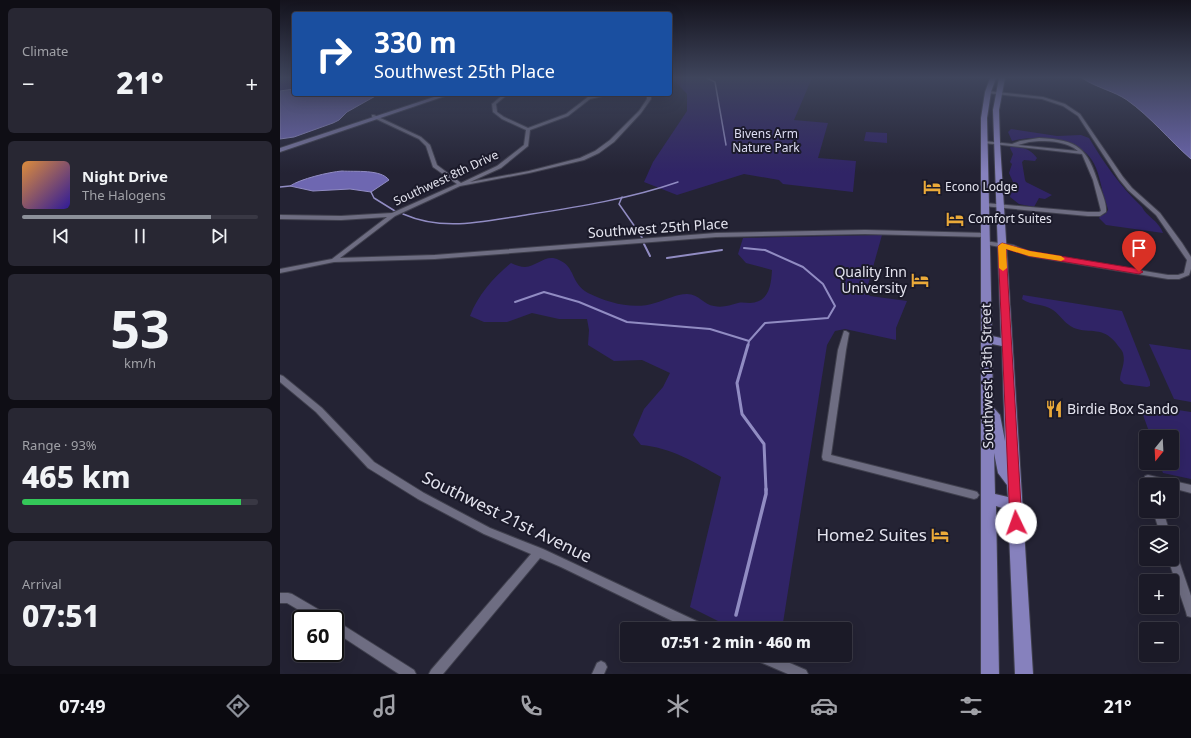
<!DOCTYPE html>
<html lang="en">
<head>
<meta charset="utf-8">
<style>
	:root { --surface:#1b1a27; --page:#282733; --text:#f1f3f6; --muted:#a0a1a7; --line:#393844; --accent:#8c9099 }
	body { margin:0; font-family:"Noto Sans",sans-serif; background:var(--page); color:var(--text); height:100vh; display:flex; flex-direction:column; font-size:15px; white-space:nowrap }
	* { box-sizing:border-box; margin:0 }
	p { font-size:13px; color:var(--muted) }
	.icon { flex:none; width:22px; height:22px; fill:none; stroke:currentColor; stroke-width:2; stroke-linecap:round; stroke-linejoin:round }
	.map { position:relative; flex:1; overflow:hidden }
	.sheet { display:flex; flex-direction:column; gap:8px; padding:8px; background:#0f0e15; width:280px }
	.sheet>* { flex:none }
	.hud { position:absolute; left:12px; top:12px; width:380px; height:84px; border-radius:4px; box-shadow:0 4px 16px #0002,0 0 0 1px var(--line); background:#1a4fa0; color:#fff; overflow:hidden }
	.needle { width:26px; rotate:198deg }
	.buttons { position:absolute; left:859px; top:430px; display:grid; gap:8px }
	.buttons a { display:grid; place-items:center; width:40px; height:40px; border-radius:4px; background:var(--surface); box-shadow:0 4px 16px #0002,0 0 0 1px var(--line); font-size:20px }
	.speed { position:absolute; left:12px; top:610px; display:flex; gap:8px; font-size:20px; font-weight:700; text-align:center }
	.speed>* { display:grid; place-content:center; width:52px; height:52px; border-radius:50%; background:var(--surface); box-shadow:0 4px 16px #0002,0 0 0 1px var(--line); line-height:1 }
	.speed .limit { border:2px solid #111; border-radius:6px; background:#fff; color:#111 }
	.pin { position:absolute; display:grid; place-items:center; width:34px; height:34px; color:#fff; margin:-41px -17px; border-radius:50% 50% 50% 0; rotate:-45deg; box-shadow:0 0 4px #0007 }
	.pin .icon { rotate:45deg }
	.me { position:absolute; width:44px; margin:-22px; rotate:357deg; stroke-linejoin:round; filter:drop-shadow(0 0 3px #0008) }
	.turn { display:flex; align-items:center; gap:14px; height:84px; padding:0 16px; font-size:18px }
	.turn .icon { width:52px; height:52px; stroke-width:2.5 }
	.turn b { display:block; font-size:28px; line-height:34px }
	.big { font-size:30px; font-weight:800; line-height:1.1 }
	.sheet .widget { flex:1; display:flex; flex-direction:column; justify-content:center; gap:6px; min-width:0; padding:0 14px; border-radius:6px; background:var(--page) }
	.sheet .dial { align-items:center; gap:0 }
	.dial b { font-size:52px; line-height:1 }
	.song { display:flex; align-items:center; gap:12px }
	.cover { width:48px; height:48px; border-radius:6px; background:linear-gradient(135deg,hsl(30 70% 55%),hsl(250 70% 35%)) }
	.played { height:4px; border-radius:2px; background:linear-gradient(90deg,var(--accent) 80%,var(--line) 80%) }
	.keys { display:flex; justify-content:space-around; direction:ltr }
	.heat { display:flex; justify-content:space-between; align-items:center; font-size:22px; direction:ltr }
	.charge { height:6px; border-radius:3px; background:linear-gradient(90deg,#34c759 93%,var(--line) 0) }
	.trip { position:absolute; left:340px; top:622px; width:232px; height:40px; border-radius:4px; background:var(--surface); box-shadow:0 4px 16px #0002,0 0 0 1px var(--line); font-weight:800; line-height:40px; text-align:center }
	.dock { display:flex; height:64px; justify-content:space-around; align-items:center; background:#0b0a10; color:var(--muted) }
	.dock .icon { width:28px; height:28px }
	.dock .active { color:var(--accent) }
	.dock b { font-size:18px; color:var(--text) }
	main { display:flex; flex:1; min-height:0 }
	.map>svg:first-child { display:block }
</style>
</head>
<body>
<main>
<section class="sheet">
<div class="widget"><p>Climate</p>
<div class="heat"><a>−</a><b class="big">21°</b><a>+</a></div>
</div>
<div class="widget">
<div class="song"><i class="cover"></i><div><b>Night Drive</b><p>The Halogens</p></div></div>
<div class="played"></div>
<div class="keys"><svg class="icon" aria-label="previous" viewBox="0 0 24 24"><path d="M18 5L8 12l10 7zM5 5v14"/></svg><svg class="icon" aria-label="pause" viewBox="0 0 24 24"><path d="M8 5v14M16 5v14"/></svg><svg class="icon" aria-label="next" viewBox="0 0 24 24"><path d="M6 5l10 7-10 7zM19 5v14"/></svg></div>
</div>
<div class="widget dial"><b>53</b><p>km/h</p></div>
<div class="widget"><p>Range · 93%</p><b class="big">465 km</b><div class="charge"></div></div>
<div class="widget"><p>Arrival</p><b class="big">07:51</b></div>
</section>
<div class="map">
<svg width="911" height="674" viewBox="0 0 911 674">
	<rect width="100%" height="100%" fill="#242334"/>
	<!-- green -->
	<g fill="#302466">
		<polygon points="0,78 14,78 14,89 0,91"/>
		<polygon points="392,78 532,78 514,120 548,123 538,158 576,161 573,192 503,184 499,180 464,174 397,195 364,182 373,162 407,111 407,94"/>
		<path d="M731 129 777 136 801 135 809 138C824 163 840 186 862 207 866 216 879 221 883 233L826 225 819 218 820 216 825 214 828 210C827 203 823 197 822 189 815 155 806 146 772 140 757 138 746 137 732 141L728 132Z"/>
		<polygon points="586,132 607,133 607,143 584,141"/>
		<path d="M731 146C743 147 750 149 757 158L755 161 744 160 742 162 745 180 746 182 772 195 765 199 759 198 754 207 739 204 730 197 733 182 729 173 732 164 730 162 733 154 730 148Z"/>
		<path d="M602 235 586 292 590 296 627 301 616 328V340L565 329 555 331 547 345 502 629H454L410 607 441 477C416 463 390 447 361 445L353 435 364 409 383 387 390 373 362 360 334 361 308 345 309 330 307 319H279L252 313 227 322H204L190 316C198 295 213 278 231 263 235 265 241 267 245 267 258 266 266 253 279 260 296 267 290 283 308 293 328 303 354 310 375 303 386 300 396 294 407 294 419 294 424 305 434 306 443 308 450 305 458 303 462 302 466 303 470 303 489 302 491 286 492 270L466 263 458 254 463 238Z"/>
		<path d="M743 295 842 311 870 382V386L867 387 844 384 840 380C840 371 846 364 843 353 842 350 838 346 836 343 822 326 811 334 794 328 785 324 781 316 773 310 762 303 752 306 742 299Z"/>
		<polygon points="869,344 911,350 911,402 894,399"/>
		<polygon points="859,404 911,412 911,479 883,473 879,463 892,463 892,437 871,437"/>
	</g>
	<!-- water -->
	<g fill="#6e67b1" stroke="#918cc3">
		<path d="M802 78H911V159C889 140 871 117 847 100 834 91 817 88 802 78Z"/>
		<polygon points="14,89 14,94 99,94 67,112 59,120 53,123 14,137 0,139 0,91"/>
		<path d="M62 171C75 172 101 169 109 180L91 192 70 189 33 191 10 186C20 179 49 172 62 171Z"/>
	</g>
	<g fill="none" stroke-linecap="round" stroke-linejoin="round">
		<!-- stream-far3 -->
		<g stroke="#918cc3" stroke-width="1.5">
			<polyline points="427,78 435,82 446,145"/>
			<polyline points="0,187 10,186"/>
			<polyline points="91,192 94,198 115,211"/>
			<polyline points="342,197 339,204 360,234"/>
			<path d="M123 214C164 232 204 221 246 215 297 207 349 199 398 182"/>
		</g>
		<!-- stream-far2 -->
		<g stroke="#918cc3" stroke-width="2">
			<polyline points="360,233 362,238"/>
			<polyline points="364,244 370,256"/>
			<polyline points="464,248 485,250 523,267 543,284 555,306 548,318 485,323 469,341 468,346"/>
			<polyline points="387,258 442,250"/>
			<polyline points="235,302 264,292 299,302 347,322 430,329 469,341"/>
		</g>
		<!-- stream-far1 -->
		<polyline stroke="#918cc3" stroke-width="3" points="468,345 457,383 462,414 484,444 486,490"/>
		<!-- stream -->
		<polyline stroke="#918cc3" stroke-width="3.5" points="456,615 486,494 486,489"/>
		<!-- street casing -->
		<g stroke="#40404e" stroke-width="2">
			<g id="street">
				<polygon points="708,91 763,97 785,104 800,114 843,177 852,188 880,213 902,243 911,257 911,269 909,275 899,279 888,279 749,256 732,249 703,244 703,242 705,241 733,245 750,252 888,275 898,275 904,273 907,260 876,215 848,190 839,179 798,116 783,106 762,99 707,93"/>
				<polygon points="224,94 228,94 216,104 217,112 224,117 248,128 286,114 308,97 324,94 331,94 310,99 288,116 250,130 248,146 221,168 190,182 249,171 300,158 315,151 330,140 359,111 367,99 367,94 371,94 371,99 361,113 334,142 319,153 304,160 249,173 180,186 115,216 60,258 155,255 436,233 585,230 705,233 708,235 705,237 585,234 436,237 155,259 54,262 0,273 0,269 52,259 107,217 61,220 0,219 0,215 61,216 112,213 177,184 153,167 146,146 139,139 92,117 92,115 94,115 141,137 150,145 157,165 181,183 217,166 244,145 246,130 222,119 213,112 212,104"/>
				<path d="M759 138C799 140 807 148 819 185 822 193 827 204 826 212L820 216H808L703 206V204L705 203 808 212H819L821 211 813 180 802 154 704 143 702 142 704 141 732 144 740 141ZM759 141C772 141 788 142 798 151L738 145 749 142Z"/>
				<polygon points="564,331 566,331 569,333 566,350 551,455 694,491 697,492 699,495 697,498 694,499 543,460 542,457 558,350"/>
				<polygon points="0,375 3,376 42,408 94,462 144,493 210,528 263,549 425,625 427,629 409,629 281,567 260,558 163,674 149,674 151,670 251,554 204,534 138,499 88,468 36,412 0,382"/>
				<polygon points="868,475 911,485 911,493 892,488 892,485 877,485 865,482 864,479 865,476"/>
				<polygon points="873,511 883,511 890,533 880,533"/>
				<polygon points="892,550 896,552 897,555 911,596 911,617 907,616 906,612 888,559 892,559"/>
				<polygon points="0,593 8,593 12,594 48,615 49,619 34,619 7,603 0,603"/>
				<polygon points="55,620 134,670 136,674 119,674 55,632"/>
				<polygon points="471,655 491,655 526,670 528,674 508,674 473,659"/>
				<polygon points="321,661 325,663 327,667 324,674 312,674 317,663"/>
			</g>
		</g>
		<!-- secondary casing -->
		<g stroke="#40404e" stroke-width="2">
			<polygon id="secondary" points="163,94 171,94 0,152 0,148"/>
		</g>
		<!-- primary casing -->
		<g stroke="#40404e" stroke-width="2">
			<path id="primary" d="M710 78H716L711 92 707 118 712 336 721 338 713 110 719 78H725L719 110 720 143 753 674H735L728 510 716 506 719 674H701V118L705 92ZM712 344 722 346 725 441 720 415 713 407ZM714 453 718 473 727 485 728 497 715 494Z"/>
		</g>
		<!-- street -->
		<use href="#street" fill="#6e6d82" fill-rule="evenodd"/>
		<!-- secondary -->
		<use href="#secondary" fill="#7a77a0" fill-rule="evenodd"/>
		<!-- primary -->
		<use href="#primary" fill="#8681bd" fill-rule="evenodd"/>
	</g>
	<!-- sky -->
	<linearGradient id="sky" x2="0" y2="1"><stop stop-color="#14131d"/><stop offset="0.45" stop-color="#3f455c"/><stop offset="1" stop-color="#3f455c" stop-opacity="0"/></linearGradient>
	<rect width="911" height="173" fill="url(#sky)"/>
	<!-- route -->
	<polygon fill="#e11d48" stroke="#92132f" points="722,243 750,251 859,269 863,272 859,274 749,256 726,249 742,523 740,527 736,528 732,527 730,523 718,246"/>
	<!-- slow -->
	<polygon fill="#f59e0b" points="722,243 750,251 781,256 785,259 781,261 749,256 726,249 727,268 723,271 719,268 718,246"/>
	<!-- icons -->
	<defs>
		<g id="hotel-bare" transform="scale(1.38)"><path d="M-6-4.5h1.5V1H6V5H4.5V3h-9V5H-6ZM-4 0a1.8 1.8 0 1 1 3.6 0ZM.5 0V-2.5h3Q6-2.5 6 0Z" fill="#ebaa39" stroke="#1b1a2a" stroke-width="2.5" paint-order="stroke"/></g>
		<g id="restaurant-bare" transform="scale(1.38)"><path d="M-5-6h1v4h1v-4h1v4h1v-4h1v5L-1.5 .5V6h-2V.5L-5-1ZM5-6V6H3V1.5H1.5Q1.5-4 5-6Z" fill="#ebaa39" stroke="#1b1a2a" stroke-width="2.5" paint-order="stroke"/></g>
	</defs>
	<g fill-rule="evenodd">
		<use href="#hotel-bare" x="652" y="187"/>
		<use href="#hotel-bare" x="675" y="219"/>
		<use href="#hotel-bare" x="640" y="280"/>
		<use href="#restaurant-bare" x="774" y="409"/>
		<use href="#hotel-bare" x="660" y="535"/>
	</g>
	<g text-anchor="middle" stroke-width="4" stroke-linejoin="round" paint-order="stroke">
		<!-- far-park labels -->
		<g font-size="12" fill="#dedef3" stroke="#1b1a2a">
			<text x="486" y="138">Bivens Arm<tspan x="486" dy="14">Nature Park</tspan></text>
		</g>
		<!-- far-street labels -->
		<g font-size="12" fill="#e3e3ee" stroke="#1b1a2a">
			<text transform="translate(166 178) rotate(-25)" y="4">Southwest 8th Drive</text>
		</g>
		<!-- far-poi labels -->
		<g font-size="12" fill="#e3e3ee" stroke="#1b1a2a" text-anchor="start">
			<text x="665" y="191">Econo Lodge</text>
			<text x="688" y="223">Comfort Suites</text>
		</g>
		<!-- street labels -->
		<g font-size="14" fill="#e3e3ee" stroke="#1b1a2a">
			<text transform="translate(378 228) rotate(-4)" y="5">Southwest 25th Place</text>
			<text transform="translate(707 376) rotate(-91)" y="5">Southwest 13th Street</text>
		</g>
		<!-- poi labels -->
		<g font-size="14" fill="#e3e3ee" stroke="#1b1a2a" text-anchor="end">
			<text x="627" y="277">Quality Inn<tspan x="627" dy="16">University</tspan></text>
			<text x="787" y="414" text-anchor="start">Birdie Box Sando</text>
		</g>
		<!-- near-street labels -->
		<g font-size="17" fill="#e3e3ee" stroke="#1b1a2a">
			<text transform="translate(227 517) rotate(26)" y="6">Southwest 21st Avenue</text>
		</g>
		<!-- near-poi labels -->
		<g font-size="17" fill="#e3e3ee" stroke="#1b1a2a" text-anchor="end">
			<text x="647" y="541">Home2 Suites</text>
		</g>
	</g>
</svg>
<div class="buttons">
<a><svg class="needle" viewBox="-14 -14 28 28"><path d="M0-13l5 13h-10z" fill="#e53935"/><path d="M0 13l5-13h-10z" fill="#a0a1a7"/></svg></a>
<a><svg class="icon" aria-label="sound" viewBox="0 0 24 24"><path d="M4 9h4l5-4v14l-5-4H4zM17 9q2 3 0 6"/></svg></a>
<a><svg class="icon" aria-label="layers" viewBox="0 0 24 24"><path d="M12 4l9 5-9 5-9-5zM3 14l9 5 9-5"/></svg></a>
<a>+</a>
<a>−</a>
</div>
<div class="speed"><div class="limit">60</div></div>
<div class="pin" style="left:859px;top:272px;background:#d93025"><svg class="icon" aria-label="arrive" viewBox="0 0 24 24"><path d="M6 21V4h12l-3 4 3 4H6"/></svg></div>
<svg class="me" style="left:736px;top:523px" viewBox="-20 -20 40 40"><circle r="19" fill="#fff"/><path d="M0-13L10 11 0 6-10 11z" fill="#e11d48"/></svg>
<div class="trip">07:51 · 2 min · 460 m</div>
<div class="hud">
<div class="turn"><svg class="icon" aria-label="right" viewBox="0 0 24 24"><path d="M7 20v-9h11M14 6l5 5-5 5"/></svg><div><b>330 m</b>Southwest 25th Place</div></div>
</div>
</div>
</main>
<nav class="dock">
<b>07:49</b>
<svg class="icon active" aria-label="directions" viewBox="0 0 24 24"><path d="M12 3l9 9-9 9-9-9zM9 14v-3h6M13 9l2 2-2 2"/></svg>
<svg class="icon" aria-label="music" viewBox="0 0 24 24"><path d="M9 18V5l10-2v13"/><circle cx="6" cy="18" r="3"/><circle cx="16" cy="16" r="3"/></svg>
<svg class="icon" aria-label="phone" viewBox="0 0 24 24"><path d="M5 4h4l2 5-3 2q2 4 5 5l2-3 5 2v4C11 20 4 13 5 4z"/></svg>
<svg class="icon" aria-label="climate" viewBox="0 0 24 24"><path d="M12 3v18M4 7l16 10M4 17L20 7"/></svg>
<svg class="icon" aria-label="car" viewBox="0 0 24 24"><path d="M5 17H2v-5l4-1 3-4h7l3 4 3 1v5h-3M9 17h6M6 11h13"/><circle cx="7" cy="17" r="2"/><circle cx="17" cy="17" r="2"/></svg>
<svg class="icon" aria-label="filters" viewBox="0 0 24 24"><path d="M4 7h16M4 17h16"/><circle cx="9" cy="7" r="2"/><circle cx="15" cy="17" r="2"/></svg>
<b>21°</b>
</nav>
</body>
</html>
